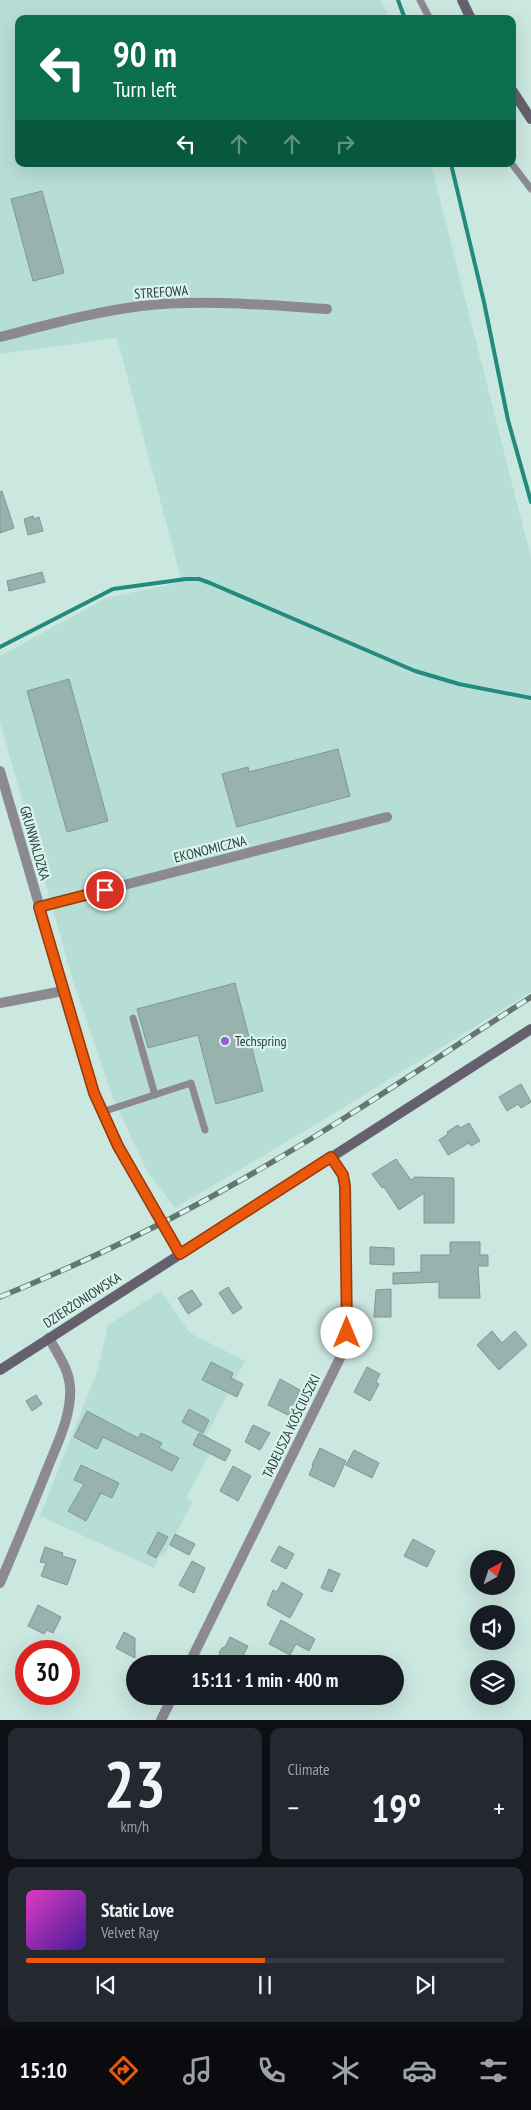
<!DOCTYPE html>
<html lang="en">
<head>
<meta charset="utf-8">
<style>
	:root { --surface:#171b24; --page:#242831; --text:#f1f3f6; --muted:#9ea1a6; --line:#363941; --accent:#ea580c }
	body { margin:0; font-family:"PT Sans Narrow",sans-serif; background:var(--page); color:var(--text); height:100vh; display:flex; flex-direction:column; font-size:19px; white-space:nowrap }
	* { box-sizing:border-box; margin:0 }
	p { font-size:16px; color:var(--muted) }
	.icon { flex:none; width:28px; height:28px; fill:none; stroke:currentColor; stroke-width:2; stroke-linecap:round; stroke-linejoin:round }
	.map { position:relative; height:1720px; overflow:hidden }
	.side { display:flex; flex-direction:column; gap:8px; padding:8px; background:#0d0f14; flex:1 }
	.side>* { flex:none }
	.banner { position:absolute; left:15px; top:15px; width:501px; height:152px; border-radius:10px; box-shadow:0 5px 20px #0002; background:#0b6e4f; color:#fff; overflow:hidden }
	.needle { width:32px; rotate:40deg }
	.buttons { position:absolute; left:470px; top:1550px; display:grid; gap:10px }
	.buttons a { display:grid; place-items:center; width:45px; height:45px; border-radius:50%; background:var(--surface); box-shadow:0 5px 20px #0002; font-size:25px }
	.speed { position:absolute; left:15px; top:1640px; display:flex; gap:10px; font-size:25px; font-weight:700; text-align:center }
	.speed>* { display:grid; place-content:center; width:65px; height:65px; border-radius:50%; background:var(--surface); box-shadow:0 5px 20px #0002; line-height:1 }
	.speed .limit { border:8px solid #d22; background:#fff; color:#111 }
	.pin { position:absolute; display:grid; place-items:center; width:42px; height:42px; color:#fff; margin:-21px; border:2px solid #fff; border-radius:50%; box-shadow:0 1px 5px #0007 }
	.me { position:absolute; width:55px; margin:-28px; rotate:0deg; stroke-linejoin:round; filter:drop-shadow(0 0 4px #0008) }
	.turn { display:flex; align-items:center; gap:18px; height:105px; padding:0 15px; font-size:22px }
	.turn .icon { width:65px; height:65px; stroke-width:2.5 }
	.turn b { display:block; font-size:35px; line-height:42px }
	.lanes { display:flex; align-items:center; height:48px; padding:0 15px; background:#0003; justify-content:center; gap:25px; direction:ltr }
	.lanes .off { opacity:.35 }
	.big { font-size:38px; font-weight:600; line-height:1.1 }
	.side .widget { flex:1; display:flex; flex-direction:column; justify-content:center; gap:8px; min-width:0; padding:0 18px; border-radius:10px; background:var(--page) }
	.side .dial { align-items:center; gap:0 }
	.dial b { font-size:65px; line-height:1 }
	.song { display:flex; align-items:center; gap:15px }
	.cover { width:60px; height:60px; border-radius:8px; background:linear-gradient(135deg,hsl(310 70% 55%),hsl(260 70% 35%)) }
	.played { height:5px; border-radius:2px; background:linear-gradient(90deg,var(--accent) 50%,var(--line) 50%) }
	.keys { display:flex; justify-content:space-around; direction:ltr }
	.heat { display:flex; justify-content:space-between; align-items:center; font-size:28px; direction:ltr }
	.side .tiles { flex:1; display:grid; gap:8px; grid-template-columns:1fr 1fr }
	.widget:last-child { grid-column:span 2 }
	.trip { position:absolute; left:126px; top:1655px; width:278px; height:50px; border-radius:25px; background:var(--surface); box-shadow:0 5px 20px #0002; font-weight:600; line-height:50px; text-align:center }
	.menu { display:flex; height:80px; justify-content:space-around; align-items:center; background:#090b0e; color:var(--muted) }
	.menu .icon { width:35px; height:35px }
	.menu .current { color:var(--accent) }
	.menu b { font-size:22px; color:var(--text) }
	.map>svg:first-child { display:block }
</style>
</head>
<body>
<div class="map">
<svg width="531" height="1720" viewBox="0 0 531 1720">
	<rect width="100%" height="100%" fill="#cae7e0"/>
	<!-- built -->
	<g fill="#b7ded5">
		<polygon points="0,0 381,0 389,19 19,19 19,164 431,164 531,558 531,992 330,1116 175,1208 147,1171 113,1098 74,984 0,722 0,656 106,598 182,582 117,338 0,354"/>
		<polygon points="161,1291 190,1333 245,1361 206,1436 216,1442 186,1498 193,1501 170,1545 163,1556 160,1555 154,1568 40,1516 97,1372 108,1325"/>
	</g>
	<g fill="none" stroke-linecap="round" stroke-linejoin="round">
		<!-- stream -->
		<g stroke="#238b7e" stroke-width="4">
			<polyline points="398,0 405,19"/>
			<polyline points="451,164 484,302 508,420 531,502"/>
			<polyline points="0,647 113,589 186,579 199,579 210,583 415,671 459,684 531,698"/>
		</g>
	</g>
	<!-- building -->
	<g fill="#98b3ad" stroke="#7e9993">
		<polygon points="42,191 64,273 33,281 11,199"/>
		<polygon points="2,491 14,528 0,533 0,492"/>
		<polygon points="33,516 34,519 39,517 43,531 28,535 24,519"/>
		<polygon points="42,572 45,582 9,591 7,581"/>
		<polygon points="69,679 108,821 67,832 27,691"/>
		<polygon points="338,749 350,796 237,827 222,774 248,767 249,772"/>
		<polygon points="235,983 263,1091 216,1104 198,1035 148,1048 137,1009"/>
		<polygon points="521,1084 531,1102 521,1108 518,1104 507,1111 499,1097"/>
		<polygon points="469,1123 480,1141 471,1146 469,1143 448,1155 439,1140 448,1134 447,1132 458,1125 460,1128"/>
		<polygon points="396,1159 411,1180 415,1177 454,1178 454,1223 424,1223 424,1193 399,1210 384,1187 382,1188 372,1174"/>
		<polygon points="450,1242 480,1242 480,1255 488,1255 488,1266 478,1266 480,1298 439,1298 439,1282 393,1284 393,1273 421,1272 421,1255 450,1255"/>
		<polygon points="370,1247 394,1248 394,1265 370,1264"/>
		<polygon points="228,1287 242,1308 233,1314 219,1293"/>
		<polygon points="391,1289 391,1317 374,1317 376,1290"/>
		<polygon points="192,1290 202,1305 188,1314 178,1298"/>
		<polygon points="492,1331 502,1343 515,1331 527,1345 499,1370 477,1345"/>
		<polygon points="211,1362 233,1373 231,1378 243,1384 237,1397 202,1380"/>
		<polygon points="367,1367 380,1374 376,1382 379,1384 370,1401 354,1392"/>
		<polygon points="280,1379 300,1390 296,1399 300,1401 292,1417 268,1405"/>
		<polygon points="36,1395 42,1404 32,1411 26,1401"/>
		<polygon points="189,1409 209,1420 203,1433 182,1422"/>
		<polygon points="87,1411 138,1438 141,1433 162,1443 159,1448 179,1458 172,1471 103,1437 97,1449 74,1437"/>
		<polygon points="253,1425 270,1433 260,1450 245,1442"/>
		<polygon points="199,1433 231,1450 225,1461 193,1445"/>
		<polygon points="320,1448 346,1461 334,1487 309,1475 313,1466 312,1465"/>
		<polygon points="354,1450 379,1463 372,1478 346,1465"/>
		<polygon points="81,1465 119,1483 112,1498 101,1493 86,1521 68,1511 84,1484 74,1480"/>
		<polygon points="233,1466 251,1476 238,1501 220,1491"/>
		<polygon points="158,1532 168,1537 156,1558 147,1553"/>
		<polygon points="175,1534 195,1544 189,1555 170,1545"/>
		<polygon points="413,1539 435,1551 427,1567 404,1556"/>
		<polygon points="279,1546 294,1554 286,1569 271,1561"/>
		<polygon points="45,1547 63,1553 62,1556 76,1560 67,1585 41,1576 46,1563 40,1562"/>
		<polygon points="192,1561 205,1568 194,1593 179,1585"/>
		<polygon points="329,1569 340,1574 332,1592 321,1588"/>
		<polygon points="282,1582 303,1594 290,1618 267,1605 273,1590 277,1592"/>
		<polygon points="38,1605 61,1617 53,1633 47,1630 44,1634 28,1626"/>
		<polygon points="281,1620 315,1639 309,1651 296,1644 290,1655 269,1644"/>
		<polygon points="124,1632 135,1638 135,1658 116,1648"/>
		<polygon points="230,1637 248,1646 239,1664 225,1664 219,1653 222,1648 225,1647"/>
	</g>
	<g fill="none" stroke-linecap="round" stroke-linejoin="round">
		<!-- service -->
		<g stroke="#8d8992" stroke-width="7">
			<polyline points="420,0 430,19"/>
			<polyline points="512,164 531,189"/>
			<polyline points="133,1018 155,1095"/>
			<polyline points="102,1112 191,1083 205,1130"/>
		</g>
		<!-- minor -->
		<g stroke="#8d8992" stroke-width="10">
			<path d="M0 337C47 325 93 312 141 306 202 299 266 305 327 309"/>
			<polyline points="0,771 94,1093 117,1146 180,1254"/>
			<polyline points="39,907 387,817"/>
			<polyline points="0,1003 63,991"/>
			<path d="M0 1583C16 1546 31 1509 46 1472 56 1446 72 1416 70 1387 69 1369 57 1353 49 1338"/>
			<polyline points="189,1664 345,1348 347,1337 345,1186 343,1175 331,1157"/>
			<polyline points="161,1720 173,1696"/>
		</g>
		<!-- secondary -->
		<g stroke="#65606d" stroke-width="10">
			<polyline points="462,0 471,19"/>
			<polyline points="512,90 531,119"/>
			<polyline points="0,1370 531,1029"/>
		</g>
		<!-- rail casing -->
		<g stroke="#657672" stroke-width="5.5">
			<path id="rail" d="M0 1297C80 1264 159 1227 234 1184 336 1127 433 1060 531 997"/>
		</g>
		<!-- rail -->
		<use href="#rail" stroke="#d7f4ed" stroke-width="4" stroke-dasharray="11" stroke-linecap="butt"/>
	</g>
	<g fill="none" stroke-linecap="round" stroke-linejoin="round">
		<!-- route casing -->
		<g stroke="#983908" stroke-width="12">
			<polyline id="route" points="105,890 39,907 94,1093 118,1146 180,1254 331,1157 343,1175 345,1186 347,1333"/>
		</g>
		<!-- route -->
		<use href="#route" stroke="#ea580c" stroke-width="9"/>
	</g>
	<!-- markers -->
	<circle fill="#985dd5" stroke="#d7f4ed" stroke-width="2" cx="225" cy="1041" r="5"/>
	<g text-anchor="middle" stroke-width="4.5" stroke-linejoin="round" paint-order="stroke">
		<!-- street labels -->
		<g font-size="14" fill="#323d3b" stroke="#d7f4ed">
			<text transform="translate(161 292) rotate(-4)" y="5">STREFOWA</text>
			<text transform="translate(35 843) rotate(74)" y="5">GRUNWALDZKA</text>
			<text transform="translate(210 849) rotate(-14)" y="5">EKONOMICZNA</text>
			<text transform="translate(82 1300) rotate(-33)" y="5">DZIERŻONIOWSKA</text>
			<text transform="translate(291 1426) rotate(-64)" y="5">TADEUSZA KOŚCIUSZKI</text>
		</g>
		<!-- poi labels -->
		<g font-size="14" fill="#323d3b" stroke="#d7f4ed" text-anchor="start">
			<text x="235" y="1046">Techspring</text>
		</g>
	</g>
</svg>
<div class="buttons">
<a><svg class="needle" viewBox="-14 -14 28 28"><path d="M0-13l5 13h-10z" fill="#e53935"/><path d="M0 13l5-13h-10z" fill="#9ea1a6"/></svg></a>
<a><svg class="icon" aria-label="sound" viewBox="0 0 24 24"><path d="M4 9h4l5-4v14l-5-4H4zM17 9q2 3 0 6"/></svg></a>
<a><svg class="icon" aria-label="layers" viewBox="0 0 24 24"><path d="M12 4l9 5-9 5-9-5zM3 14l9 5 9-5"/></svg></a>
</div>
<div class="speed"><div class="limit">30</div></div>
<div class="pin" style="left:105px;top:890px;background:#d93025"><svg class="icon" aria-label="arrive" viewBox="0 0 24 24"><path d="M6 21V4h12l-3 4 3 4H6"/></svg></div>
<svg class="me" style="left:347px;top:1333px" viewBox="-20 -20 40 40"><circle r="19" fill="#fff"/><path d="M0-13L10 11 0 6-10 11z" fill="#ea580c"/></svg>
<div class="trip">15:11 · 1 min · 400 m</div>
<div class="banner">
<div class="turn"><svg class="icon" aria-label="left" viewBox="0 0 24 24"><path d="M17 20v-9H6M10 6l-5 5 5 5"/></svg><div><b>90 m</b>Turn left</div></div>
<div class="lanes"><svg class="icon" aria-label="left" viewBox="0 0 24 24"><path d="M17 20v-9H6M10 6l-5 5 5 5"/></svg><svg class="icon off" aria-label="ahead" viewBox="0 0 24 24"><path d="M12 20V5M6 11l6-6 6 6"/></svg><svg class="icon off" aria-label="ahead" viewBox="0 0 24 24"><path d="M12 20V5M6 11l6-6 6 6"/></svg><svg class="icon off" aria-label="right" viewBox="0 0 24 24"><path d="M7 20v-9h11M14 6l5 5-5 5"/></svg></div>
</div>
</div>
<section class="side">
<div class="tiles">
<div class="widget dial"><b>23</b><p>km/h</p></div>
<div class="widget"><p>Climate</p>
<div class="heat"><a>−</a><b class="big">19°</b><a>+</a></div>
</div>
<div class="widget">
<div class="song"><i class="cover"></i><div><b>Static Love</b><p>Velvet Ray</p></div></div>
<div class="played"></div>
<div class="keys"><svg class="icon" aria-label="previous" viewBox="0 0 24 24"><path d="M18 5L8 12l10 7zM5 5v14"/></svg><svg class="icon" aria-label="pause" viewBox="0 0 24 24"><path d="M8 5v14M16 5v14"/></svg><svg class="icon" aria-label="next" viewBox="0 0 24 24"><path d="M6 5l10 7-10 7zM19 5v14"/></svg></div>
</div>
</div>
</section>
<nav class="menu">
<b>15:10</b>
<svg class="icon current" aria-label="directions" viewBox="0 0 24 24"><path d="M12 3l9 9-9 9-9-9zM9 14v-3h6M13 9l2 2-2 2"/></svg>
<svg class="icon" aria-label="music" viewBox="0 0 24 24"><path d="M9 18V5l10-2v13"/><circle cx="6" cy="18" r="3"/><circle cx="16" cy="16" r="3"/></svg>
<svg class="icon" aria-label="phone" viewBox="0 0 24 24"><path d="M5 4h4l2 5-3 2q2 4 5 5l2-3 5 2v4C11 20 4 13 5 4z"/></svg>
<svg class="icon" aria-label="climate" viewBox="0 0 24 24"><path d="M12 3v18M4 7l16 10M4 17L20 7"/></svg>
<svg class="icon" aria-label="car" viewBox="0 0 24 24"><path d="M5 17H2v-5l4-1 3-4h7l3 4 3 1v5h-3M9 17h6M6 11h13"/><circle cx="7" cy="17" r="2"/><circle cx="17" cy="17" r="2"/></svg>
<svg class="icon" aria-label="filters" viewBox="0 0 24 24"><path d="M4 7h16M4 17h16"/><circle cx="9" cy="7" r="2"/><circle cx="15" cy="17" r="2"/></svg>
</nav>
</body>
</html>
